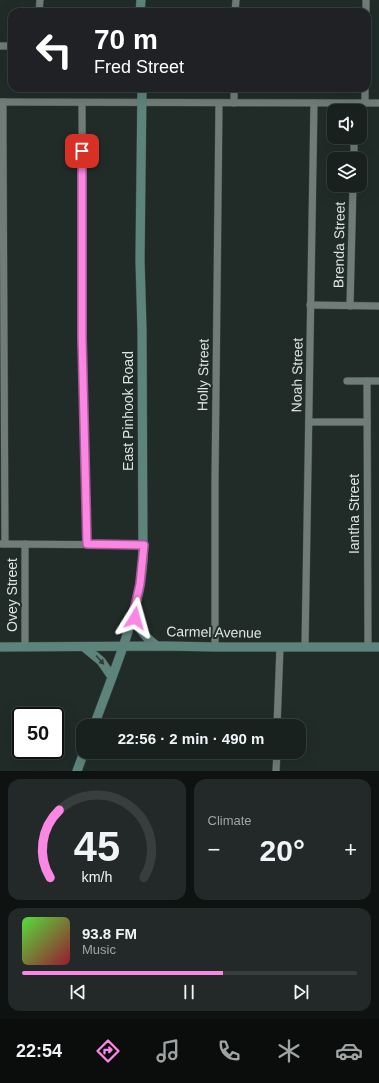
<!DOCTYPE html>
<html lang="en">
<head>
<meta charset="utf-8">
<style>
	:root { --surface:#19211f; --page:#222928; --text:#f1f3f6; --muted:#9fa3a4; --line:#373e3d; --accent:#fc86e4 }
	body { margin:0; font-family:Helvetica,sans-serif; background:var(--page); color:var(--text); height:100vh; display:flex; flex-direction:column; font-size:15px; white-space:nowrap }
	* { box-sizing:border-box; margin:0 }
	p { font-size:13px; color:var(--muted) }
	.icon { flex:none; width:22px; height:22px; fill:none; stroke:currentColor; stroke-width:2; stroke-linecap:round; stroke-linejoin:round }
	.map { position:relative; height:771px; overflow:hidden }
	.drawer { display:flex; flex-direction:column; gap:8px; padding:8px; background:#0e1211; flex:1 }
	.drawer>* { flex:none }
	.top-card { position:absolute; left:8px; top:8px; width:363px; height:84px; border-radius:12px; box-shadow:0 4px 16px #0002,0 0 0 1px var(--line); background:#202124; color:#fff; overflow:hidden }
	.fabs { position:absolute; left:327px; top:104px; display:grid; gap:8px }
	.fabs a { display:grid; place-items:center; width:40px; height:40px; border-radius:8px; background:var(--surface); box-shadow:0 4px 16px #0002,0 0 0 1px var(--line); font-size:20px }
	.speed { position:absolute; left:12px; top:707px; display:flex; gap:8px; font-size:20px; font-weight:700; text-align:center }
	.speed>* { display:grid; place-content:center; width:52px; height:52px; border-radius:50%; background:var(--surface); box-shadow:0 4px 16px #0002,0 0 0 1px var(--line); line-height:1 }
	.speed .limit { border:2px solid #111; border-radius:6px; background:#fff; color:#111 }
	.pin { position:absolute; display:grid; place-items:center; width:34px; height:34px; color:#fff; margin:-17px; border-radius:8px; box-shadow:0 2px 6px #0006 }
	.me { position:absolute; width:44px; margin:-22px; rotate:8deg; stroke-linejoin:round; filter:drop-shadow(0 0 3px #0008) }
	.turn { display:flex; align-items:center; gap:14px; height:84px; padding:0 20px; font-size:18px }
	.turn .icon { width:52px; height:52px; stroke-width:2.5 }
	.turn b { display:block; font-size:28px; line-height:34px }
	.big { font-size:30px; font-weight:800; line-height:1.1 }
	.drawer .tile { flex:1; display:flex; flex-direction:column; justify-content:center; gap:6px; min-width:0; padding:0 14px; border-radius:12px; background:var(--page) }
	.drawer .dial { align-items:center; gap:0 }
	.dial svg { height:104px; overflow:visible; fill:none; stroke:var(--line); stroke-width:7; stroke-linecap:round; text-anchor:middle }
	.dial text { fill:var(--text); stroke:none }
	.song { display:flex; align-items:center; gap:12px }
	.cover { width:48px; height:48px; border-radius:6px; background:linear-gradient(135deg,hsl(110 70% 55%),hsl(350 70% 35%)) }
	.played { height:4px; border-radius:2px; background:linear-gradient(90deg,var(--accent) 60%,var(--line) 60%) }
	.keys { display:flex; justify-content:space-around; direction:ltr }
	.heat { display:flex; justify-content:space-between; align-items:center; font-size:22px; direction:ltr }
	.drawer .tiles { flex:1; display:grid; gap:8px; grid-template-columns:1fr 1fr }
	.tile:last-child { grid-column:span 2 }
	.trip { position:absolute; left:76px; top:719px; width:230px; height:40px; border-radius:12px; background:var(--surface); box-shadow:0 4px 16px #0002,0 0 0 1px var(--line); font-weight:800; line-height:40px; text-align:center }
	.tabs { display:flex; height:64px; justify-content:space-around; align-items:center; background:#0a0d0c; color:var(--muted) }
	.tabs .icon { width:28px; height:28px }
	.tabs .on { color:var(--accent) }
	.tabs b { font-size:18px; color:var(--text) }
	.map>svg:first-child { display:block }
</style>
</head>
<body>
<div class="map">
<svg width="379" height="771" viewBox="0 0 379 771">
	<rect width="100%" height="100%" fill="#212c29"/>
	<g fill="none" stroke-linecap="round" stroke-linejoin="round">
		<!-- street casing -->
		<g stroke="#3d4744" stroke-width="8">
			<g id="street">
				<polyline points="39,12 40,0"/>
				<polyline points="235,12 236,0"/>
				<polyline points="366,12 366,1"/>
				<polyline points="0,46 12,46"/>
				<polyline points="0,102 379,103"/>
				<polyline points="3,102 3,140 5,544"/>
				<polyline points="82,103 83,338 87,544"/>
				<polyline points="234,103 234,88"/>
				<polyline points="365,103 365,88"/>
				<polyline points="354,159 354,137"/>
				<polyline points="310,305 379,306"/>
				<polyline points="350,306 353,185"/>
				<polyline points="347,381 379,381"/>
				<polyline points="367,381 368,647"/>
				<polyline points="309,422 367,422"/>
				<polyline points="0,544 144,545"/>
				<polyline points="25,544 25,647"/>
				<polyline points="215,647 215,483 219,103"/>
				<polyline points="305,647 314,103"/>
				<polyline points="277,726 280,647"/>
				<polyline points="276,771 277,752"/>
			</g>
		</g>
		<!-- secondary casing -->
		<g stroke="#3d4744" stroke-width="10">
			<g id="secondary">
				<polyline points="140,12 141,0"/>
				<path d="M134 612C137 627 144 637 157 646"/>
				<polyline points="0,647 166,646 215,647 379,647"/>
				<polyline points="84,647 101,661 112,677"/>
				<path d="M94 726C109 684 127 642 137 599 141 586 142 573 143 560L142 330 140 260 142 88"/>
				<polyline points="77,771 84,752"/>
			</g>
		</g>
		<!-- street -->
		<use href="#street" stroke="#6f7c78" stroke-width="7"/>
		<!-- secondary -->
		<use href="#secondary" stroke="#5d847b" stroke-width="9"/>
	</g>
	<!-- one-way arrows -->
	<defs><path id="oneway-solid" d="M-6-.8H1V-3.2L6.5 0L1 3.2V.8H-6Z"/></defs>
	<use fill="#2d3e39" href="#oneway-solid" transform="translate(100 660) rotate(48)"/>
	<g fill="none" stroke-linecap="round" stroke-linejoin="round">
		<!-- route casing -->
		<g stroke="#a45794" stroke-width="10">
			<polyline id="route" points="82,151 82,338 87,544 144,545 140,584 134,611 135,618"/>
		</g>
		<!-- route -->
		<use href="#route" stroke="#fc86e4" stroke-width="7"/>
	</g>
	<g text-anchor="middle" stroke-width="4" stroke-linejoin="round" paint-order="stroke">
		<!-- street labels -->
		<g font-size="14" fill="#dde4e2" stroke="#212c29">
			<text transform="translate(339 245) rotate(-89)" y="5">Brenda Street</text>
			<text transform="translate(203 375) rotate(-89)" y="5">Holly Street</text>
			<text transform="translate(297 375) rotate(-89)" y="5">Noah Street</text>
			<text transform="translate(128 411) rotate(-90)" y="5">East Pinhook Road</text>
			<text transform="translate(354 514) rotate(-90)" y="5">Iantha Street</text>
			<text transform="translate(12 595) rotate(-90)" y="5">Ovey Street</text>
			<text transform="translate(214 632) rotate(1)" y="5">Carmel Avenue</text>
		</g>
	</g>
</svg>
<div class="fabs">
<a><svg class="icon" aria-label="sound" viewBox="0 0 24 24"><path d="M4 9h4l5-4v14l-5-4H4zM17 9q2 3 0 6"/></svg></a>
<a><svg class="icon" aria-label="layers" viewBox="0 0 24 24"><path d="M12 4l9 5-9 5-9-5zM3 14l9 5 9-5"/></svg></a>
</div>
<div class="speed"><div class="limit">50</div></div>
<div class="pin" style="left:82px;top:151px;background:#d93025"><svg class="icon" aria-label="arrive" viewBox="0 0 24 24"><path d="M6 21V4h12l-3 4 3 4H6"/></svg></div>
<svg class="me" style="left:135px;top:618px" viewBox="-20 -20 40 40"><path d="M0-17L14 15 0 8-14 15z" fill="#fc86e4" stroke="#fff" stroke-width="4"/></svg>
<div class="trip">22:56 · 2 min · 490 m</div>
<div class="top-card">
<div class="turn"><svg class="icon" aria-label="left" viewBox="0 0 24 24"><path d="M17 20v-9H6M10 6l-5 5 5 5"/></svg><div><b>70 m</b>Fred Street</div></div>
</div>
</div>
<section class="drawer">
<div class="tiles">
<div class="tile dial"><svg viewBox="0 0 100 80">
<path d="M14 69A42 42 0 1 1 86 69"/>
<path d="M14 69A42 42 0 0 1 21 17" stroke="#fc86e4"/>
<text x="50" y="56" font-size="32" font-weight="700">45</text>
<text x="50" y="72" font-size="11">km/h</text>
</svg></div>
<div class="tile"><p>Climate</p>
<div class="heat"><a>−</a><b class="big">20°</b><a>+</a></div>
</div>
<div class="tile">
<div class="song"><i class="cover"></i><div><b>93.8 FM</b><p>Music</p></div></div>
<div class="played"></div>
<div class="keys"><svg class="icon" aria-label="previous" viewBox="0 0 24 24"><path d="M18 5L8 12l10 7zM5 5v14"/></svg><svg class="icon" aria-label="pause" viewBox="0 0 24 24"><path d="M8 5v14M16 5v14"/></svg><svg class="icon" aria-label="next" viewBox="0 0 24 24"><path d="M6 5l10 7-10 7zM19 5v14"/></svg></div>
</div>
</div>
</section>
<nav class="tabs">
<b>22:54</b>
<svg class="icon on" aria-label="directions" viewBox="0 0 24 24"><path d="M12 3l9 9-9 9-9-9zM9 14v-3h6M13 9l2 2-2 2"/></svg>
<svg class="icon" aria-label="music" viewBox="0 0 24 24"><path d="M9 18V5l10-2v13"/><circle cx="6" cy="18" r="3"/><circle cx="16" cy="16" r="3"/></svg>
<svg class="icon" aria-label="phone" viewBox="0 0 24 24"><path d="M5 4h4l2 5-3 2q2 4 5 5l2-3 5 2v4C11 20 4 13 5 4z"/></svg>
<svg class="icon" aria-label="climate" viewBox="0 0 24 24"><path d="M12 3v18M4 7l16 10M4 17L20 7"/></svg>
<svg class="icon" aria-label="car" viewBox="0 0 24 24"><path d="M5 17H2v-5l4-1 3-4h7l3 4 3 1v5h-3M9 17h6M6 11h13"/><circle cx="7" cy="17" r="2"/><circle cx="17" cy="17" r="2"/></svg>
</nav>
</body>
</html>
